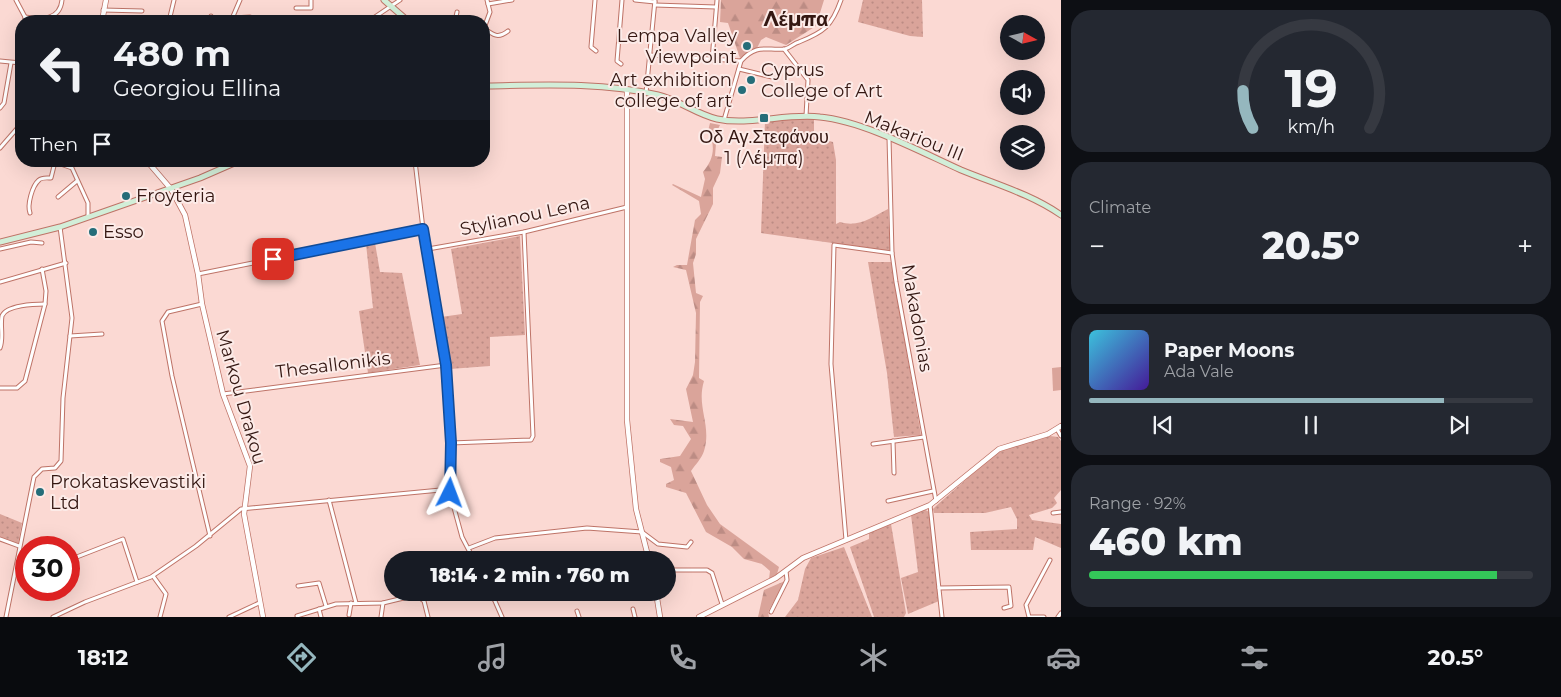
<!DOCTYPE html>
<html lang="en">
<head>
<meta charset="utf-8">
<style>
	:root { --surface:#171b24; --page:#242831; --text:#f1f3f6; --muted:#9ea1a6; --line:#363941; --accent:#95b7be }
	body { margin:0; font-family:Montserrat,sans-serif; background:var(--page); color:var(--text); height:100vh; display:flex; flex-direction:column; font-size:19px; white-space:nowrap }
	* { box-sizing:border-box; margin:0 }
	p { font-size:16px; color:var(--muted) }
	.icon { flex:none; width:28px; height:28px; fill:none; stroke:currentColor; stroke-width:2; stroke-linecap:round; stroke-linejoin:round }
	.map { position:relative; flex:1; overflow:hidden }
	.panel { display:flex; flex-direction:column; gap:10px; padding:10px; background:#0d0f14; width:500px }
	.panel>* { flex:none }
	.top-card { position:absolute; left:15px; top:15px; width:475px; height:152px; border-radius:20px; box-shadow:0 5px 20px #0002; background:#171b24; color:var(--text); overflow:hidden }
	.needle { width:32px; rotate:98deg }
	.tools { position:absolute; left:1000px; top:15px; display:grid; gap:10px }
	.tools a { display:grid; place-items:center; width:45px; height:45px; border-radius:50%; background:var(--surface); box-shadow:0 5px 20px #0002; font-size:25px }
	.speed { position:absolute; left:15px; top:536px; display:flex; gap:10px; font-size:25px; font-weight:700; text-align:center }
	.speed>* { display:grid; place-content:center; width:65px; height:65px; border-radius:50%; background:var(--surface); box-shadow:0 5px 20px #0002; line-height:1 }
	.speed .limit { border:8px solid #d22; background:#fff; color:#111 }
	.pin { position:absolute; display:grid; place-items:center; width:42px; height:42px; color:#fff; margin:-21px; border-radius:10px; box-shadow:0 2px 8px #0006 }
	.me { position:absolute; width:55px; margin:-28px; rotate:3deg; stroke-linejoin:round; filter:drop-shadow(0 0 4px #0008) }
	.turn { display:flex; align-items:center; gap:18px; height:105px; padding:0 15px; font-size:22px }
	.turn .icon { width:65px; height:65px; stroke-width:2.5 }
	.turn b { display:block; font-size:35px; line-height:42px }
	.then { display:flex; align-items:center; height:48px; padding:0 15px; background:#0003; gap:10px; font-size:19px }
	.big { font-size:38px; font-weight:800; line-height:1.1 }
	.panel .widget { flex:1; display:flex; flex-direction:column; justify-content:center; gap:8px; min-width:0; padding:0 18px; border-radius:20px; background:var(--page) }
	.panel .dial { align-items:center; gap:0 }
	.dial svg { height:130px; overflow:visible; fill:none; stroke:var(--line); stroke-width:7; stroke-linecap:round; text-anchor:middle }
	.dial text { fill:var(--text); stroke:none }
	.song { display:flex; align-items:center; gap:15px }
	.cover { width:60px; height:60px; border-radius:8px; background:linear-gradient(135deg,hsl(190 70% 55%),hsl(260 70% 35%)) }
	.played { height:5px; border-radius:2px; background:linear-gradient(90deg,var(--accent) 80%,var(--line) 80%) }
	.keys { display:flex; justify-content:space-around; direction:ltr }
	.heat { display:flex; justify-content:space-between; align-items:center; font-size:28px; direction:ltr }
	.charge { height:8px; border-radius:4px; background:linear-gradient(90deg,#34c759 92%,var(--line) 0) }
	.trip { position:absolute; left:384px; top:551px; width:292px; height:50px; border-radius:25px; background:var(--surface); box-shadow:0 5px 20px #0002; font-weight:800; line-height:50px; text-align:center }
	.tab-bar { display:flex; height:80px; justify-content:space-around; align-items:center; background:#090b0e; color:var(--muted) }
	.tab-bar .icon { width:35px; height:35px }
	.tab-bar .on { color:var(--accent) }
	.tab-bar b { font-size:22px; color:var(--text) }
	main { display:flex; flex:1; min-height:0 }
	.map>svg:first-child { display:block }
</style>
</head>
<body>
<main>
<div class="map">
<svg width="1061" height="617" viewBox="0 0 1061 617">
	<defs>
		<pattern id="grass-dots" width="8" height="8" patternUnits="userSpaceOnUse" patternTransform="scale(1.25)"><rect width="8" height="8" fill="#daa49a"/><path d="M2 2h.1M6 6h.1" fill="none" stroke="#bc8c84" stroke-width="1.8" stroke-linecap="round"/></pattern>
		<pattern id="forest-firs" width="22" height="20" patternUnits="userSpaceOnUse" patternTransform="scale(1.25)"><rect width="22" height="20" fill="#daa49a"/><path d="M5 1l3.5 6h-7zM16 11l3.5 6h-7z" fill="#bc8c84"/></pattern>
	</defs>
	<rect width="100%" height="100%" fill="#fbd9d3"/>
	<!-- grass -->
	<g fill="url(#grass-dots)">
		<polygon points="863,0 922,0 923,37 910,36 858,22"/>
		<path d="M804 119H814V137L833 142 836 160V224L840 222C859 228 872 217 888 209L890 251 761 233 765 121Z"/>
		<polygon points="520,236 525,335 490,337 490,366 450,369 441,317 462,314 451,249"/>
		<polygon points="375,243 380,272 402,273 420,365 368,373 359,311 373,308 366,244"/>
		<polygon points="868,262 891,262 921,435 894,437 887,373"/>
		<polygon points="1050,436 1058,437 1061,441 1061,490 1054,498 1057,503 1052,508 1029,515 1032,520 1061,524 1061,548 1035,537 1033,550 971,550 970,532 1017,529 1017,519 1011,507 985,513 934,513 933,509 937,505 994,455 1009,447"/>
		<polygon points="924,509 929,512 939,601 908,614 901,578 918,572 911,515"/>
		<polygon points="0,514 22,523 18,544 0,537"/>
		<polygon points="891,524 906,613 904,617 874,617 850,547 869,539 869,533"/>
		<polygon points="844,547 872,617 785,617 798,600 805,569 811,558"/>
	</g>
	<!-- forest -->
	<g fill="url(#forest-firs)">
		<polygon points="721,0 824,0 816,26 786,45 766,37 761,40 757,48 740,58 728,23 720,22"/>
		<path d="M710 123 720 125 717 131 715 156 722 157 720 173 713 188V204L696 239V254L693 263 696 293 703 296 700 302 699 378 704 381C696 407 712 425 704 451 702 458 695 465 691 471L707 505 720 524 779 567 777 574 769 579 770 571 762 564 744 559 732 547 706 532 686 493 666 487V484L674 480 671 467 660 462V459L680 456 691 439 683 426 674 425 670 419 693 422 686 389 693 375 695 362 696 313 686 270 673 267 677 265H687L695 220 701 214 699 201 672 185 673 184 701 197 705 179 703 172C714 159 716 146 708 131Z"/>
		<polygon points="785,581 768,612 769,617 758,617 764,590"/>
	</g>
	<!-- pitch -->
	<polygon fill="#daa49a" points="1061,367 1061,390 1053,391 1052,368"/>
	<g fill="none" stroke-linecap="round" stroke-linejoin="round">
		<!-- minor casing -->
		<g stroke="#be7367" stroke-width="5">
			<g id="minor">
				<polyline points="16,0 25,17 25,21"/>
				<polyline points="595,0 591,47 596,51"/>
				<polyline points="635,0 655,2"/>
				<polyline points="488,4 512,0"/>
				<polyline points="655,5 716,7"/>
				<polyline points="296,8 311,8 311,0"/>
				<polyline points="103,10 142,11"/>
				<path d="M25 17C42 20 60 20 62 0"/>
				<polyline points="233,18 250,17"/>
				<polyline points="169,21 174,0"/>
				<polyline points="211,21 211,16"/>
				<polyline points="231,21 240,0"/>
				<polyline points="369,21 400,0"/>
				<polyline points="455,21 457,12"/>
				<polyline points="484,28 490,12 487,0"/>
				<path d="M484 28C493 35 498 39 508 31"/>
				<polyline points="784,49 808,80 806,116"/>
				<polyline points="650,55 741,61"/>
				<polyline points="712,60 717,0"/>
				<polyline points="0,61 21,63"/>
				<polyline points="621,64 617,61 622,0"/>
				<polyline points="739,69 772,77"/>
				<polyline points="646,93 655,0"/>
				<polyline points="0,108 4,103 11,63"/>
				<path d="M724 120 741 61C757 43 767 51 785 49 790 48 794 43 799 42 824 32 832 26 841 0"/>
				<polyline points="889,138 892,253 896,282 936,501"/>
				<polyline points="0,148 21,124"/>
				<polyline points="52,161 72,168 88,203 88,216"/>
				<polyline points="415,161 423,229 446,365 451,443 450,493 462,537 474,560"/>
				<polyline points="58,197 77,181"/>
				<path d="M30 213C27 205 32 186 39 180 42 177 48 178 51 178L55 162"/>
				<polyline points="0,249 31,242 42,243"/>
				<polyline points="428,249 524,232 627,207"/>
				<polyline points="198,274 423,229"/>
				<polyline points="0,282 66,263"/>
				<polyline points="202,304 168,312 162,321 172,376 210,536"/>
				<polyline points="70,336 102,334"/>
				<path d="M0 348C4 338 0 326 2 316 6 305 35 304 45 304"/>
				<polyline points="0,388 17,388 25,381 45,304 46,291 42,269"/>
				<polyline points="223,394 446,365"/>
				<polyline points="1057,429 1061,436"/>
				<polyline points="893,441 894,473"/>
				<polyline points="451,443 531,440 533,436 524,232"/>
				<polyline points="873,444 924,437"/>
				<polyline points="329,500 356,603"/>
				<polyline points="888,501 933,491"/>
				<polyline points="930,505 942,617"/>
				<polyline points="1053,513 1061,512"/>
				<polyline points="0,539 19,546"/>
				<polyline points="846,540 831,364 834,245 892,253"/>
				<polyline points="469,548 495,538 587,528 642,532 658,544 687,547 691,542"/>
				<polyline points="69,560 123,539 137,582"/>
				<polyline points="668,570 707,570 712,573 722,604"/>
				<polyline points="153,576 166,594 160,617"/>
				<polyline points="298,586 319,583 326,606"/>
				<polyline points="939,588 1009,587 1011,606 1004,608"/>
				<polyline points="491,592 502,617"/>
				<polyline points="494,599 521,592"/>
				<polyline points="319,609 321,617"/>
				<polyline points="633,609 635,617"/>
				<polyline points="577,611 579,617"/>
				<polyline points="771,612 787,580 786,571"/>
				<polyline points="349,615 351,603"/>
				<polyline points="297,616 336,604 383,603 416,595 424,601 428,617"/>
				<polyline points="6,617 34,477 42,469 55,468 61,461 63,398 72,318 60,227"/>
				<polyline points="53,617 85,602 151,577 196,546 241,509 451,489"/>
				<polyline points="229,617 259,603"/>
				<polyline points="381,617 383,603"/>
				<polyline points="1029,617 1026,605 1050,560"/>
				<polyline points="1030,617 1044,617"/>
				<polyline points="1058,617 1061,613"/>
			</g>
		</g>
		<!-- tertiary casing -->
		<g stroke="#be7367" stroke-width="6">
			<g id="tertiary">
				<polyline points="102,21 106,0"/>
				<polyline points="627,90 627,420 636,509 649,560"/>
				<polyline points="147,161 171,189 185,215 198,274 202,304 223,394 250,466 244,514 263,617"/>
				<polyline points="656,592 660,617"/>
				<polyline points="699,617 776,578 803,558 930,505 999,449 1048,434 1061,426"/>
			</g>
		</g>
		<!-- secondary casing -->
		<g stroke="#be7367" stroke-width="7">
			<g id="secondary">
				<polyline points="384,0 408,21"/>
				<path d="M484 86C541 85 602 82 658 95 679 100 696 114 717 119 749 126 786 113 820 117 863 121 921 152 961 170 995 184 1031 194 1061 215"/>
				<polyline points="0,242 60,227 200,178 239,161"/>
			</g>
		</g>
		<!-- minor -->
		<use href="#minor" stroke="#fff" stroke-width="3"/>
		<!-- tertiary -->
		<use href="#tertiary" stroke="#fff" stroke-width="4.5"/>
		<!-- secondary -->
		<use href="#secondary" stroke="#d2eed8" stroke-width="5"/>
	</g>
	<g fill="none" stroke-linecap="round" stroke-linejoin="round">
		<!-- route casing -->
		<g stroke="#114b97" stroke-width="12">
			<polyline id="route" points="273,259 423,229 446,365 451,443 450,493"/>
		</g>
		<!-- route -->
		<use href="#route" stroke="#1a73e8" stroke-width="9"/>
	</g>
	<!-- markers -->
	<g fill="#256d79" stroke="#fcebe8" stroke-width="2">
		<circle cx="747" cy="46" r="5"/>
		<circle cx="751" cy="80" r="5"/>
		<circle cx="742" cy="90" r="5"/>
		<rect x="759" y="113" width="10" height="10" rx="2.5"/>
		<circle cx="126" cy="196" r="5"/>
		<circle cx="93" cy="232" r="5"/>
		<circle cx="40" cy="492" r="5"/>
	</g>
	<g text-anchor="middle" stroke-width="4" stroke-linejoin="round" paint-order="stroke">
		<!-- poi labels -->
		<g font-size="18" fill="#341712" stroke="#fcebe8" text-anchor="start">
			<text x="737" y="42" text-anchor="end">Lempa Valley<tspan x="737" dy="21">Viewpoint</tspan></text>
			<text x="761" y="76">Cyprus<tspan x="761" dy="21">College of Art</tspan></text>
			<text x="732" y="86" text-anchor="end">Art exhibition<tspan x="732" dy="21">college of art</tspan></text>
			<text x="764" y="143" text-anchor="middle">Οδ Αγ.Στεφάνου<tspan x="764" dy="21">1 (Λέμπα)</tspan></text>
			<text x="136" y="202">Froyteria</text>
			<text x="103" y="238">Esso</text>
			<text x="50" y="488">Prokataskevastiki<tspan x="50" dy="21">Ltd</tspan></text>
		</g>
		<!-- street labels -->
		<g font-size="18" fill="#341712" stroke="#fcebe8">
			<text transform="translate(914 136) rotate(22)" y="6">Makariou III</text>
			<text transform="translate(525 216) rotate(-12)" y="6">Stylianou Lena</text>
			<text transform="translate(917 318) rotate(80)" y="6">Makadonias</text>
			<text transform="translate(333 365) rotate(-7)" y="6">Thesallonikis</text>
			<text transform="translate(241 397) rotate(74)" y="6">Markou Drakou</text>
		</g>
		<!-- quarter labels -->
		<g font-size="20" font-weight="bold" fill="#341712" stroke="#fcebe8">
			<text x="796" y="26">Λέμπα</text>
		</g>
	</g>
</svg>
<div class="tools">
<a><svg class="needle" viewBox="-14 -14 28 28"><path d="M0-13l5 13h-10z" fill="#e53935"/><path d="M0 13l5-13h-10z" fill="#9ea1a6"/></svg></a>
<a><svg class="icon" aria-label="sound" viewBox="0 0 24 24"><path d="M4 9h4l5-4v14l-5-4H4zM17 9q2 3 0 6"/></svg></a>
<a><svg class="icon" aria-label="layers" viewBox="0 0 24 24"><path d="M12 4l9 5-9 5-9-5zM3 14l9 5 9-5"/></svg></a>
</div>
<div class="speed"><div class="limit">30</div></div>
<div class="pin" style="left:273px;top:259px;background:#d93025"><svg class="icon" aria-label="arrive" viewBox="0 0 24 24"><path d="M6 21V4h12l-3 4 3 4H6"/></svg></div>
<svg class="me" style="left:450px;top:493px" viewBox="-20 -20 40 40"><path d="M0-17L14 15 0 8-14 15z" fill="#1a73e8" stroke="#fff" stroke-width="4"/></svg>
<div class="trip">18:14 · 2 min · 760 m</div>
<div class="top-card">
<div class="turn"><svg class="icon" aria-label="left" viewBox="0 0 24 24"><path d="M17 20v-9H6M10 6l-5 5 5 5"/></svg><div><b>480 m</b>Georgiou Ellina</div></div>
<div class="then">Then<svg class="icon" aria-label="arrive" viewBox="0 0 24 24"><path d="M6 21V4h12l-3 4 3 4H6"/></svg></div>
</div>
</div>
<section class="panel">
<div class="widget dial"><svg viewBox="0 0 100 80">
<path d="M14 69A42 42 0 1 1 86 69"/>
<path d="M14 69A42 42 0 0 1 8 46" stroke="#95b7be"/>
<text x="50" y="56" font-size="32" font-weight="700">19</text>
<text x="50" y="72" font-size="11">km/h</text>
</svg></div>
<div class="widget"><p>Climate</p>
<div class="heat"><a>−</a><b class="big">20.5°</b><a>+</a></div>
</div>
<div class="widget">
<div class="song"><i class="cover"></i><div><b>Paper Moons</b><p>Ada Vale</p></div></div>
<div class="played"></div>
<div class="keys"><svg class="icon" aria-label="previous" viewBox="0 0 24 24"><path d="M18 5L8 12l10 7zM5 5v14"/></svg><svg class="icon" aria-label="pause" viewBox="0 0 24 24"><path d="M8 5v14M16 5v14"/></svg><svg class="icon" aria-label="next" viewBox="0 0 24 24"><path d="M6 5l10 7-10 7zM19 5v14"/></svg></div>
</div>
<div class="widget"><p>Range · 92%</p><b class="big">460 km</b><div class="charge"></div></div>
</section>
</main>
<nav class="tab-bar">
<b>18:12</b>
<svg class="icon on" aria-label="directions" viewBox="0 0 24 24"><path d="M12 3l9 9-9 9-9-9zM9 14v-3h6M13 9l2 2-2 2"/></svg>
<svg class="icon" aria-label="music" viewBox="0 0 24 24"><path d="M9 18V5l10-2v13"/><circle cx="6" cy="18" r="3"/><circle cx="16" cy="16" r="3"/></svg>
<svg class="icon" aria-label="phone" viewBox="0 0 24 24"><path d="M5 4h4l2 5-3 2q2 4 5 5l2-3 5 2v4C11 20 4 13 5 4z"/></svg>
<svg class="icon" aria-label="climate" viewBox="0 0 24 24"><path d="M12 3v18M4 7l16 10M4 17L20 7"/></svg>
<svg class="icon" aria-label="car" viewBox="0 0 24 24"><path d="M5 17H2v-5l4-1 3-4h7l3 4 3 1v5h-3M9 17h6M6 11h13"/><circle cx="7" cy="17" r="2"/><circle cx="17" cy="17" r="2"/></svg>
<svg class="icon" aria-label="filters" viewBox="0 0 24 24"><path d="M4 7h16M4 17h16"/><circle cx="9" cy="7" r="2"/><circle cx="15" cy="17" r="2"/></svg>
<b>20.5°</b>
</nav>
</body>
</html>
